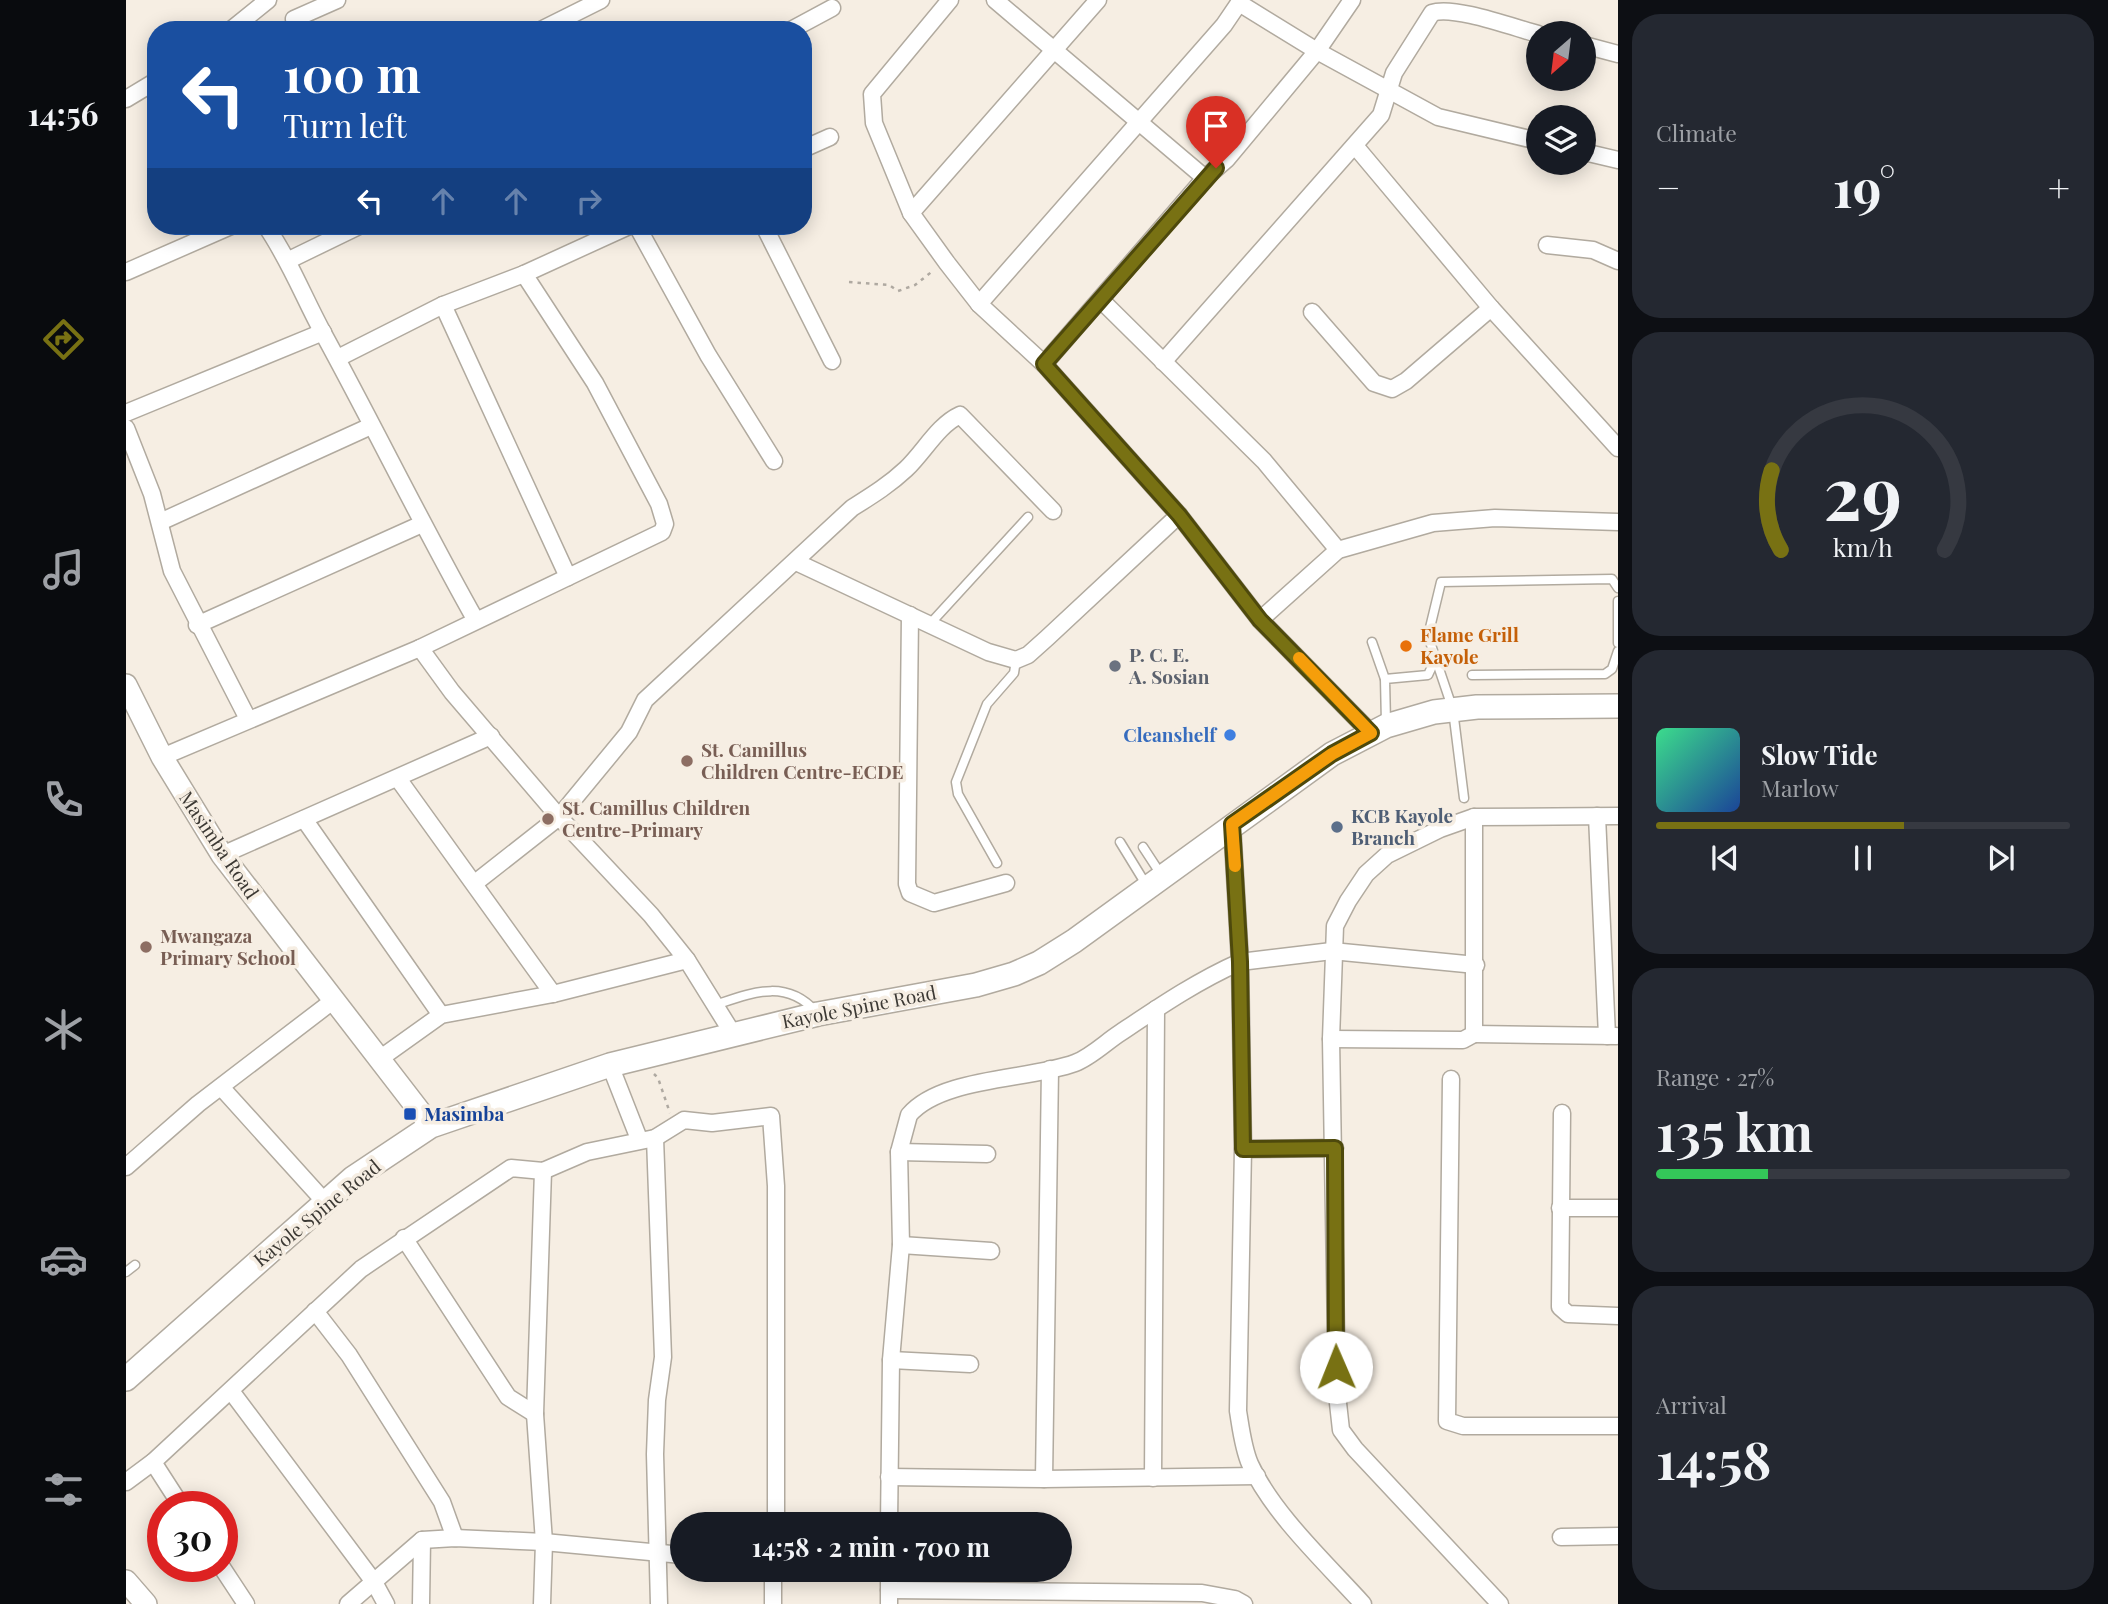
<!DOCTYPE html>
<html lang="en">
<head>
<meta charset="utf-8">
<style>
	:root { --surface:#171b24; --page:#242831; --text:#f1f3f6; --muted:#9ea1a6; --line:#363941; --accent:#787113 }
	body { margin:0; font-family:"Playfair Display",serif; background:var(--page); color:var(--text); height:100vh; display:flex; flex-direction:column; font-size:26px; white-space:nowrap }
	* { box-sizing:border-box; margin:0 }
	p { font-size:23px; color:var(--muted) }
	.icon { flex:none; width:38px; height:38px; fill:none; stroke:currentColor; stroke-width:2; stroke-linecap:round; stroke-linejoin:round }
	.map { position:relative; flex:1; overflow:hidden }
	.side { display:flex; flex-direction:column; gap:14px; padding:14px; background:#0d0f14; width:490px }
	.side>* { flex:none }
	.hud { position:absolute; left:21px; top:21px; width:665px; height:214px; border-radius:28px; box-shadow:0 4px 18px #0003; background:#1a4fa0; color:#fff; overflow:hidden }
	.needle { width:46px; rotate:208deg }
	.tools { position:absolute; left:1400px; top:21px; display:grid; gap:14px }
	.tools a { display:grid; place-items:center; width:70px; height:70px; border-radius:50%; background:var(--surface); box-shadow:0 4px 18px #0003; font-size:35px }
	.speed { position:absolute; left:21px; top:1491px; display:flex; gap:14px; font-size:35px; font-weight:700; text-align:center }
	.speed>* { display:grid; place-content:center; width:91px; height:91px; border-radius:50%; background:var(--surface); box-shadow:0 4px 18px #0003; line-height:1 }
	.speed .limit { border:10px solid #d22; background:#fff; color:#111 }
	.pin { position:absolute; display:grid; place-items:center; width:60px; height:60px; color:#fff; margin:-72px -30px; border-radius:50% 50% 50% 0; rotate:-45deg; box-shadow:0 0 7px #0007 }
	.pin .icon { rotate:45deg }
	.me { position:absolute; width:77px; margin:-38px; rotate:359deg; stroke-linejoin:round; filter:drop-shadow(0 0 5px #0008) }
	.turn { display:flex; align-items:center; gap:24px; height:147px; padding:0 21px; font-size:32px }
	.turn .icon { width:91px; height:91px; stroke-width:2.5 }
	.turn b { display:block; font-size:49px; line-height:60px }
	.lanes { display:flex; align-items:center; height:66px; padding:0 21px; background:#0003; justify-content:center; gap:35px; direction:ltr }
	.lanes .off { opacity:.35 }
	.big { font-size:52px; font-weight:700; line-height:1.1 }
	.side .tile { flex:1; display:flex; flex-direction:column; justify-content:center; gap:10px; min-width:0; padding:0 24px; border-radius:28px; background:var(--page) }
	.side .dial { align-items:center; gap:0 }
	.dial svg { height:182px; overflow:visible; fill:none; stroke:var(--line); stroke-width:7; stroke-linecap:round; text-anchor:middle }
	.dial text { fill:var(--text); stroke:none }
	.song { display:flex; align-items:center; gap:21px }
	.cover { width:84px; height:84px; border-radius:10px; background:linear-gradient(135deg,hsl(150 70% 55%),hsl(220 70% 35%)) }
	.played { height:7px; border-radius:4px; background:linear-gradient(90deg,var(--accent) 60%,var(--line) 60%) }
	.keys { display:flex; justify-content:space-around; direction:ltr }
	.heat { display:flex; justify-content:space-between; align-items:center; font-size:38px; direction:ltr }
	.charge { height:10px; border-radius:5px; background:linear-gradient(90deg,#34c759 27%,var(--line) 0) }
	.trip { position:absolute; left:544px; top:1512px; width:402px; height:70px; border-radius:35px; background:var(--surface); box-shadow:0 4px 18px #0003; font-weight:700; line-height:70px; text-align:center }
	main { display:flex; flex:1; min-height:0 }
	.dock { display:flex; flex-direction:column; width:126px; justify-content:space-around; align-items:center; background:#090b0e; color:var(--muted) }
	.dock .icon { width:49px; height:49px }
	.dock .current { color:var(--accent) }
	.dock b { font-size:32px; color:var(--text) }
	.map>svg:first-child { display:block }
</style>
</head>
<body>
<main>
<nav class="dock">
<b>14:56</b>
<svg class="icon current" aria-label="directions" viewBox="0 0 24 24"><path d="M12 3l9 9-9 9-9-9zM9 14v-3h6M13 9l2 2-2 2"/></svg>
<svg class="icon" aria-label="music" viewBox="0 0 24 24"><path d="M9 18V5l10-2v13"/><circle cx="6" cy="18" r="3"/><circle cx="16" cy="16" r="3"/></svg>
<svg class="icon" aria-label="phone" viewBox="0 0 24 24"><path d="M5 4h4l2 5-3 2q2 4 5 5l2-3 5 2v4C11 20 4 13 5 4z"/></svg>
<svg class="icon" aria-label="climate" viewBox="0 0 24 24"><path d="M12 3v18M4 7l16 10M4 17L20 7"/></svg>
<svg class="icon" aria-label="car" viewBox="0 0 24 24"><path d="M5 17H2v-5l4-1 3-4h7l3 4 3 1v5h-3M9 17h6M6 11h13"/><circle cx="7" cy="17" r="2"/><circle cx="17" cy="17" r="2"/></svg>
<svg class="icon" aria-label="filters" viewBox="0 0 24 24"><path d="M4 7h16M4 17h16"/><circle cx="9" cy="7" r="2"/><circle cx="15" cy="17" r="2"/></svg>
</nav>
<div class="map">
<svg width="1492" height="1604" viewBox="0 0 1492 1604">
	<rect width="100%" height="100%" fill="#f6eee3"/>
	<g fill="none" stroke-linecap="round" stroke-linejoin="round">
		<!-- service casing -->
		<g stroke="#b1aa9f" stroke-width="11">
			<g id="service">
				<polyline points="1492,601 1492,643"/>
				<polyline points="803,625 902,517"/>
				<polyline points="1246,642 1259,679"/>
				<polyline points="1346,675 1479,674 1486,669 1492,651"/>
				<polyline points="1260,723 1259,679 1302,675 1308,662"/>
				<polyline points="1338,798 1327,710 1302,636 1315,582 1486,579 1492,588"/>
				<polyline points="994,842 1021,886"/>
				<polyline points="1017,847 1036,876"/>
				<polyline points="871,863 832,794 830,782 861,704 888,673 890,660"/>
				<path d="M589 1005C625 993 660 978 690 1012"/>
				<polyline points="0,1272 9,1265"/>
			</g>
		</g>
		<!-- minor casing -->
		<g stroke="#b1aa9f" stroke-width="19">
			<g id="minor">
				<polyline points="824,0 746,94 748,123 785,213 821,263 853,304 918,364 1053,515 1134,620 1245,733"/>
				<polyline points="869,0 1079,178"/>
				<polyline points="1113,3 1191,51 1312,117 1412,141"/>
				<polyline points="105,30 142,0"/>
				<polyline points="170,30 168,19 211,0"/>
				<polyline points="415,30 475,0"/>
				<polyline points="665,30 706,8"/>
				<polyline points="1458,45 1492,54"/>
				<polyline points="0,99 30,81"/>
				<polyline points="1230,147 1365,308 1492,448"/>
				<polyline points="677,149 704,137"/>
				<polyline points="1458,152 1492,160"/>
				<polyline points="785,213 972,0"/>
				<path d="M140 226C164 261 177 296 197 333 249 428 296 525 349 619"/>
				<polyline points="511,226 582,355 648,461"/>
				<polyline points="638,226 706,361"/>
				<polyline points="1421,245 1467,250 1492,261"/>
				<polyline points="163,260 233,226"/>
				<polyline points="0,272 105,226"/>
				<polyline points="976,301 1138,461 1212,550"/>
				<polyline points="853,304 1098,25 1115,0"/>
				<polyline points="317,305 442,577"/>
				<polyline points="1186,312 1248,383 1266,389 1280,381 1365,308"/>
				<polyline points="212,358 317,305 398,274 503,226"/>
				<path d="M1037 362 1255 115 1268 73 1306 13C1327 5 1389 28 1412 34"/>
				<polyline points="918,364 1079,178 1101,159 1191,51 1226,0"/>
				<polyline points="0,413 197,332"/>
				<polyline points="0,428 26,494 46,571 122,719"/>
				<polyline points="34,522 245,426"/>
				<polyline points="670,562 862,652 890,660 902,655 921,638 1053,515"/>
				<polyline points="784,615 781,884 784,893 808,903 880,883"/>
				<polyline points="1134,620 1212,550 1307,523 1369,518 1492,522"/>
				<polyline points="71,625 296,524"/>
				<polyline points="294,648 326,692 433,817 525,915 561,960 607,1034"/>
				<polyline points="36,757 294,648 536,532 539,524 533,504 469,383 398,274"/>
				<polyline points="273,780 427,994"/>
				<polyline points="1471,816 1481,1036"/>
				<polyline points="178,819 315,1015"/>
				<polyline points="96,855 365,736"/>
				<path d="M349 883 433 817 503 732 519 700 726 508C745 496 763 485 780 469 798 452 812 425 834 415L927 511"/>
				<polyline points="1348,1034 1490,1036"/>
				<polyline points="1205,1039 1337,1040 1348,1034 1348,817"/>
				<polyline points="252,1060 315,1015 427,994 561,960"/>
				<polyline points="484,1065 513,1139"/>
				<polyline points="1325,1079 1321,1421 1337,1426 1492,1426"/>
				<polyline points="95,1087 199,1202"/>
				<polyline points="1436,1113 1434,1307 1442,1314 1492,1316"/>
				<polyline points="529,1138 537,1357 531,1400 529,1454 533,1604"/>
				<polyline points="1117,1149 1209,1148"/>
				<polyline points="773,1152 861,1154"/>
				<polyline points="0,1167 72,1104 208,1000"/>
				<polyline points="1434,1208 1492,1208"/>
				<polyline points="278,1238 382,1397 409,1414"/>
				<polyline points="775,1245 865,1251"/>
				<polyline points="189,1311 223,1355 316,1502 329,1538"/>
				<polyline points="765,1360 844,1364"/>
				<polyline points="105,1391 248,1582 260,1604"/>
				<polyline points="27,1462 56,1507"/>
				<polyline points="763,1477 918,1479 1131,1476"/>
				<polyline points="1027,1478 1030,1009"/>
				<polyline points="918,1479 924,1069"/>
				<polyline points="0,1482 27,1462 235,1269 385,1168 417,1171 461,1152 529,1138 558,1120 586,1123 645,1116 650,1186 650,1524"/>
				<path d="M763 1524 765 1360 775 1245 773 1152 783 1115C815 1077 904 1080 949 1063 965 1057 980 1042 994 1033 1033 1007 1071 981 1114 962L1106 824"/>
				<polyline points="1435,1537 1492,1536"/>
				<polyline points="95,1566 120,1604"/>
				<polyline points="763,1590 1076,1593 1109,1599 1118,1604"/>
				<polyline points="222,1604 296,1540 329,1538 418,1542 556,1555"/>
				<polyline points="295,1604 296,1540"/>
				<polyline points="416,1604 418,1542 409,1414 417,1171"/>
				<polyline points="647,1604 647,1570"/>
				<polyline points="763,1604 763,1570"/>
				<path d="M1237 1604C1200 1563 1147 1514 1124 1464 1117 1448 1115 1429 1112 1411L1117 1149 1114 962 1206 951 1350 965"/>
				<polyline points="1374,1604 1229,1449 1215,1430 1211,1394 1205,1039 1209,926 1222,901 1240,874 1261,855 1314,829 1348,817 1492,816"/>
			</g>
		</g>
		<!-- tertiary casing -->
		<g stroke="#b1aa9f" stroke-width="24">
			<g id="tertiary">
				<polyline points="0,685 36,757 96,855 305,1126"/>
				<polyline points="0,1581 20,1604"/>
			</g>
		</g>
		<!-- secondary casing -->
		<g stroke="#b1aa9f" stroke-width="26">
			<polyline id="secondary" points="0,1379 227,1178 305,1126 484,1065 692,1014 850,985 888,974 913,963 948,941 1206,754 1260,726 1308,712 1351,707 1492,706"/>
		</g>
		<!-- path -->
		<g stroke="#afa9a1" stroke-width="2.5" stroke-dasharray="3.5 5" stroke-linecap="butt">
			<polyline points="723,282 763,285 772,291 789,285 808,270"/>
			<polyline points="528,1074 532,1078 544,1113"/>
		</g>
		<!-- service -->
		<use href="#service" stroke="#fff" stroke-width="8"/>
		<!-- minor -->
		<use href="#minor" stroke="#fff" stroke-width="16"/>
		<!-- tertiary -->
		<use href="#tertiary" stroke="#fff" stroke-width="21"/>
		<!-- secondary -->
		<use href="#secondary" stroke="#fff" stroke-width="23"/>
	</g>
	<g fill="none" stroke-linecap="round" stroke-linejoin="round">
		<!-- route casing -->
		<g stroke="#4e490c" stroke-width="18">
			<polyline id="route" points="1090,168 918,364 1053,515 1134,620 1245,733 1206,754 1106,824 1114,962 1117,1149 1209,1148 1210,1367"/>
		</g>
		<!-- route -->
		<use href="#route" stroke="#787113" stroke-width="12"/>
		<!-- slow -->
		<polyline stroke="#f59e0b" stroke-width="12" points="1109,866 1106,824 1206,754 1245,733 1173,658"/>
	</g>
	<!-- markers -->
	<circle fill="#e8710a" stroke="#f6eee3" stroke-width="2.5" cx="1280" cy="646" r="7"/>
	<circle fill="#6b7280" stroke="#f6eee3" stroke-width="2.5" cx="989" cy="666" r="7"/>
	<circle fill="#3f7fe0" stroke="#f6eee3" stroke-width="2.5" cx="1104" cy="735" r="7"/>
	<g fill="#8d6e63" stroke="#f6eee3" stroke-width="2.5">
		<circle cx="561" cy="761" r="7"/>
		<circle cx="422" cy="819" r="7"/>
		<circle cx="20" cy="947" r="7"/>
	</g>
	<circle fill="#5c6f8a" stroke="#f6eee3" stroke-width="2.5" cx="1211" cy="827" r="7"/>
	<rect fill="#1a4fb4" stroke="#f6eee3" stroke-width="2.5" x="277" y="1107" width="14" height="14" rx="3.5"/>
	<g text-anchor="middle" stroke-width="7" stroke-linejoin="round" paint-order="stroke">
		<!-- food labels -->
		<g font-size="19" font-weight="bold" fill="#c56008" stroke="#f6eee3" text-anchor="start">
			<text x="1294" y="642">Flame Grill<tspan x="1294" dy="22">Kayole</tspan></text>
		</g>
		<!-- worship labels -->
		<g font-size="19" font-weight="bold" fill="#5b616d" stroke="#f6eee3" text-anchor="start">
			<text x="1003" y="662">P. C. E.<tspan x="1003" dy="22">A. Sosian</tspan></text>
		</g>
		<!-- shop labels -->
		<g font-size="19" font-weight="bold" fill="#366cbe" stroke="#f6eee3" text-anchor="end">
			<text x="1090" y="742">Cleanshelf</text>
		</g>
		<!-- education labels -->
		<g font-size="19" font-weight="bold" fill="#785e54" stroke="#f6eee3" text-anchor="start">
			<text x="575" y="757">St. Camillus<tspan x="575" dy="22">Children Centre-ECDE</tspan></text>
			<text x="436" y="815">St. Camillus Children<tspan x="436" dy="22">Centre-Primary</tspan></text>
			<text x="34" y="943">Mwangaza<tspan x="34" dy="22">Primary School</tspan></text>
		</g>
		<!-- service labels -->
		<g font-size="19" font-weight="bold" fill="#4e5e75" stroke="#f6eee3" text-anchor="start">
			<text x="1225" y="823">KCB Kayole<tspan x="1225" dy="22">Branch</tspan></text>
		</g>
		<!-- street labels -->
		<g font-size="19" fill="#3c3934" stroke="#f6eee3">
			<text transform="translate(93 845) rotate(56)" y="7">Masimba Road</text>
			<text transform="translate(733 1007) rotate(-11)" y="7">Kayole Spine Road</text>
			<text transform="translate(191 1213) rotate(-39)" y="7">Kayole Spine Road</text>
		</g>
		<!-- transit labels -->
		<g font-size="19" font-weight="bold" fill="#164399" stroke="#f6eee3" text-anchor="start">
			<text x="298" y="1121">Masimba</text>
		</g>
	</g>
</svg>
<div class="tools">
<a><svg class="needle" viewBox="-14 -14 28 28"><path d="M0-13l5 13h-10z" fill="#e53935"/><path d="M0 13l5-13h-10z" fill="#9ea1a6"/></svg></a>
<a><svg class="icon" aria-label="layers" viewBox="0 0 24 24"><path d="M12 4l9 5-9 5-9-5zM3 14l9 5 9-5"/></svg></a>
</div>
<div class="speed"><div class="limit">30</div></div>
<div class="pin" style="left:1090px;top:168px;background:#d93025"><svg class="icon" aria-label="arrive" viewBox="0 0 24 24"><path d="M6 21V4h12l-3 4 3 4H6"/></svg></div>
<svg class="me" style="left:1210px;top:1367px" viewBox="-20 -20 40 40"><circle r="19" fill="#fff"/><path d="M0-13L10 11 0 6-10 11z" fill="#787113"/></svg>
<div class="trip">14:58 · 2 min · 700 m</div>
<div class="hud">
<div class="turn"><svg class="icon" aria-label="left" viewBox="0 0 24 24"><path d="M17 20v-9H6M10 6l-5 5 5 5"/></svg><div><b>100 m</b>Turn left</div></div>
<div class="lanes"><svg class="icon" aria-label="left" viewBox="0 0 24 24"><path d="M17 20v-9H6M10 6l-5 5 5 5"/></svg><svg class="icon off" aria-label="ahead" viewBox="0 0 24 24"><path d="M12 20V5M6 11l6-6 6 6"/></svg><svg class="icon off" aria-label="ahead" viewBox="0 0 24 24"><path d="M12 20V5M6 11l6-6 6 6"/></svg><svg class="icon off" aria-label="right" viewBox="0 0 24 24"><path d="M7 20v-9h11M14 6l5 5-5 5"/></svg></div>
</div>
</div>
<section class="side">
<div class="tile"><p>Climate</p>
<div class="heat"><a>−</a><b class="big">19°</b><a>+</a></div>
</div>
<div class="tile dial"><svg viewBox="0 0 100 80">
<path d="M14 69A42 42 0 1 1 86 69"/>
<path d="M14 69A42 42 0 0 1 10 34" stroke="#787113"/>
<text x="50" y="56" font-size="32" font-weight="700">29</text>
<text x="50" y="72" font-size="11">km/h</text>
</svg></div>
<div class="tile">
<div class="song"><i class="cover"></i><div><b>Slow Tide</b><p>Marlow</p></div></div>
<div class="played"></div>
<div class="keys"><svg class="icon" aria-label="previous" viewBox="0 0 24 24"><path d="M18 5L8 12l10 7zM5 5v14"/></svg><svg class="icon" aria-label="pause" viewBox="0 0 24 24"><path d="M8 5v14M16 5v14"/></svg><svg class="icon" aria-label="next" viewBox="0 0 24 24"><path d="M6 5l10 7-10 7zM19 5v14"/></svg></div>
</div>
<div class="tile"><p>Range · 27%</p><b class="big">135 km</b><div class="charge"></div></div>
<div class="tile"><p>Arrival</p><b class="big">14:58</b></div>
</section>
</main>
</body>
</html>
